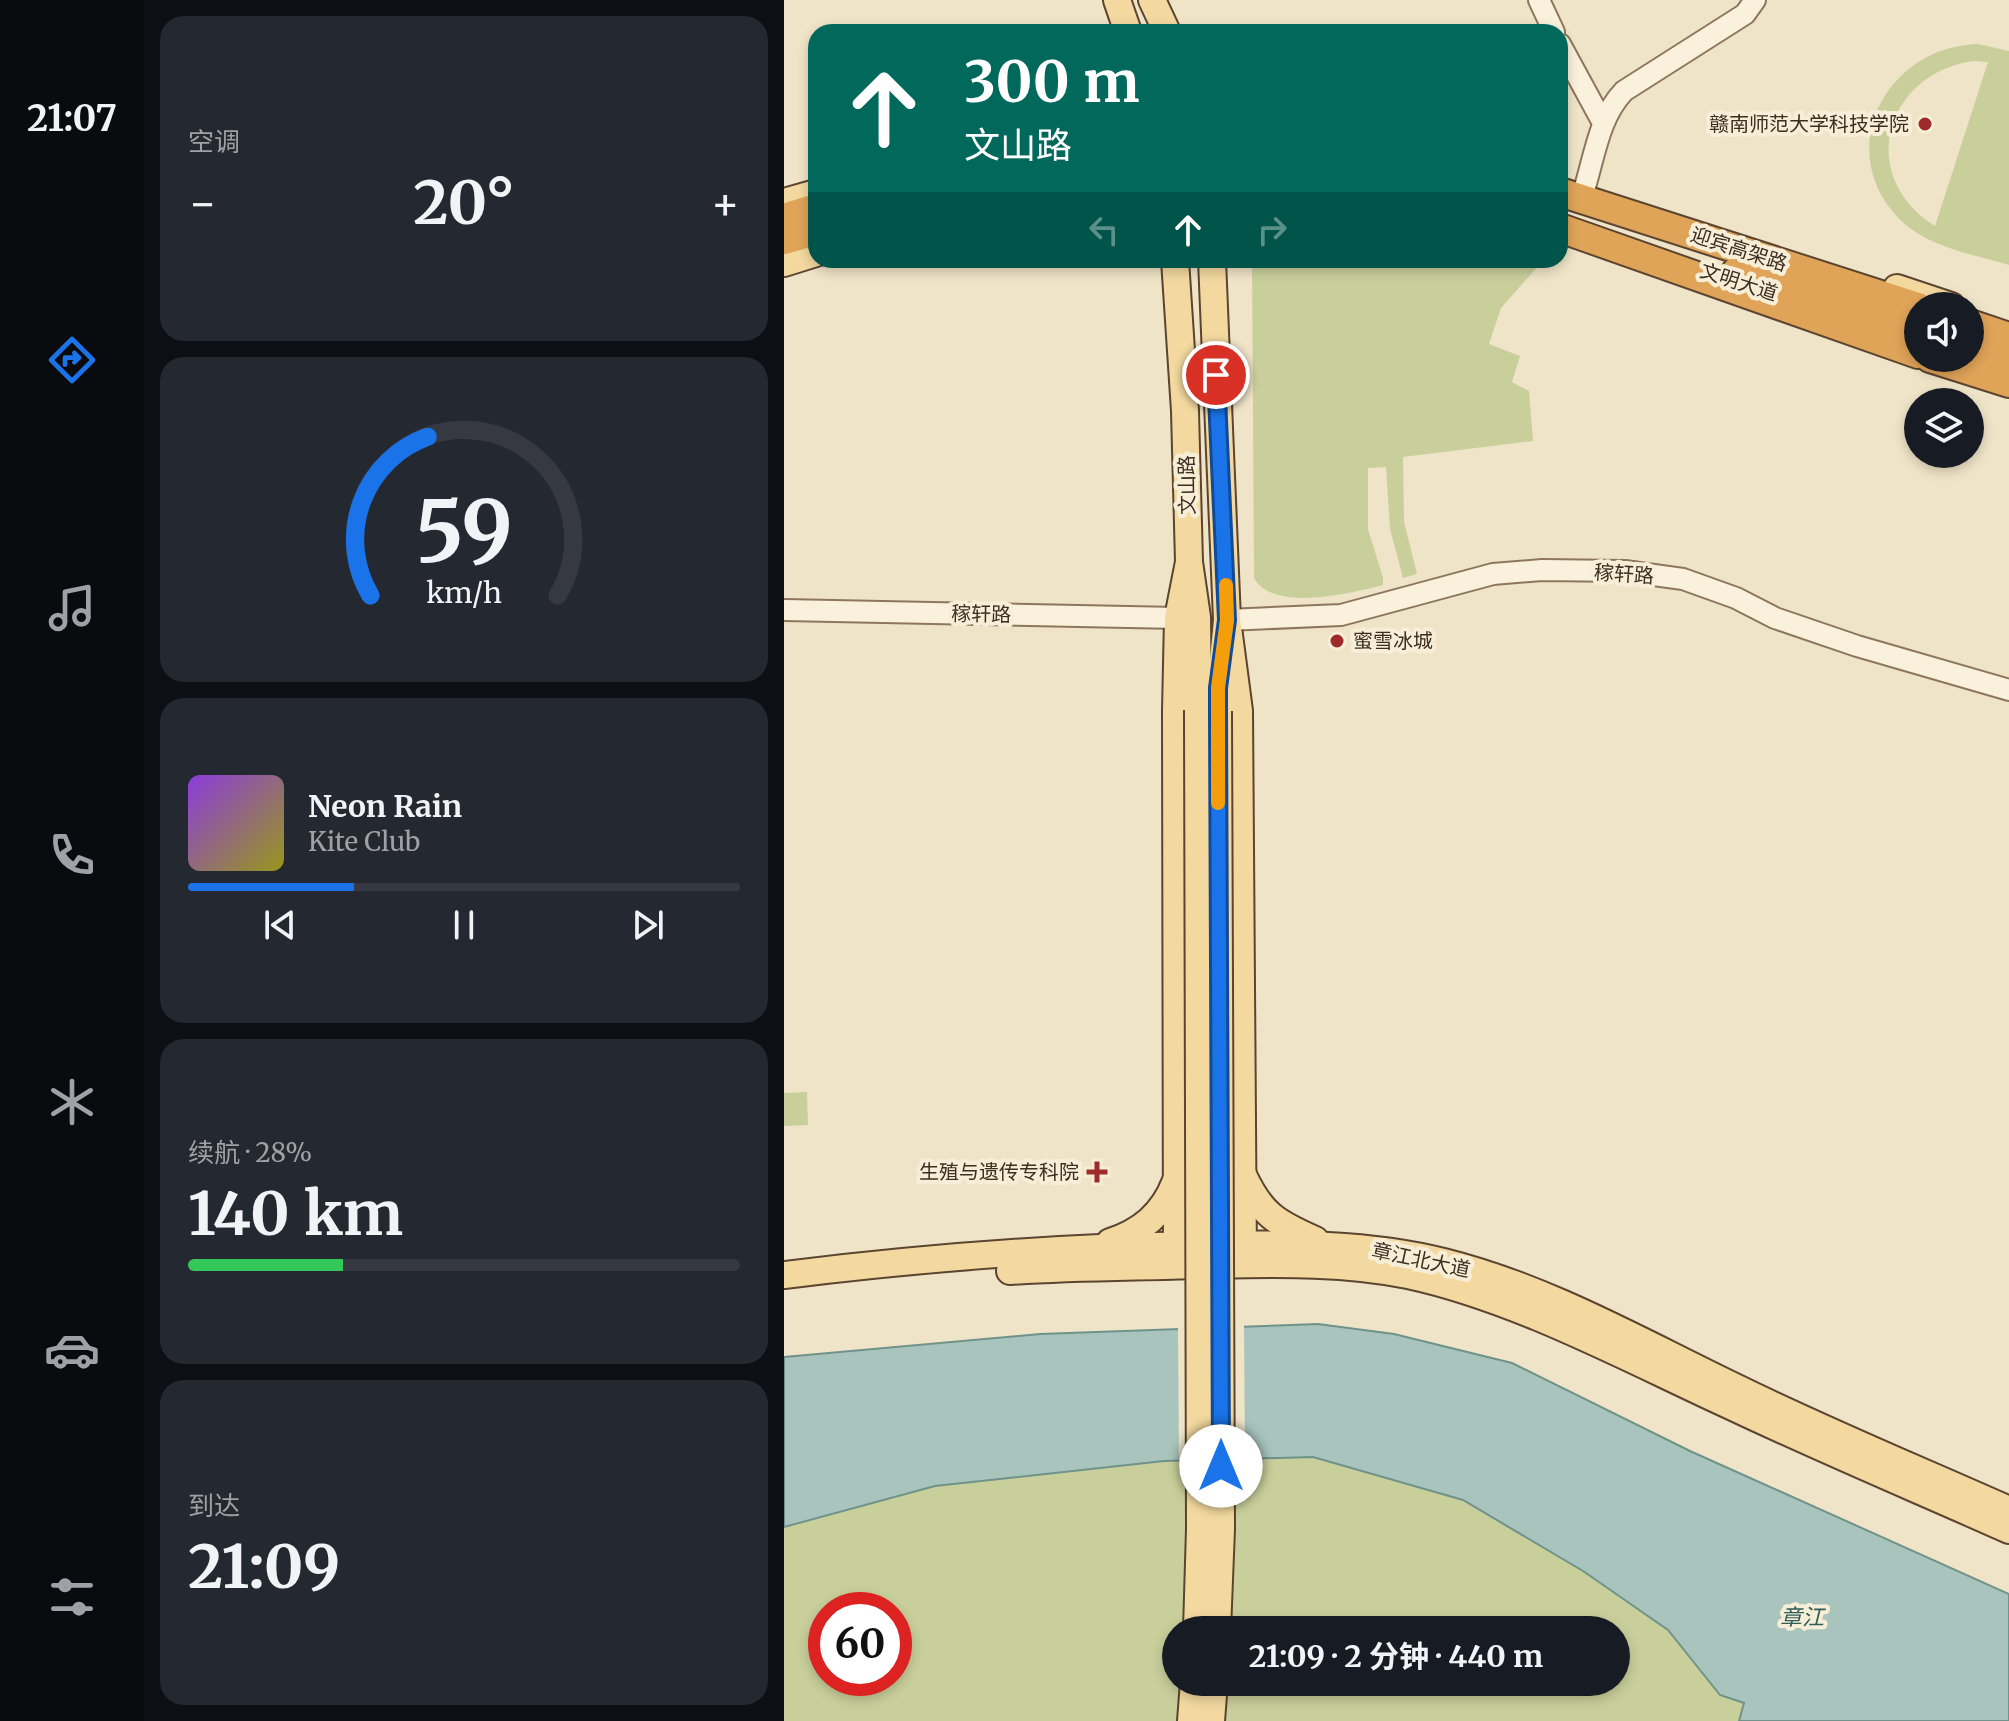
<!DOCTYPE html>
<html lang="zh">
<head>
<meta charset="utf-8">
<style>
	:root { --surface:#171b24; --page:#242831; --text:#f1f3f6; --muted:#9ea1a6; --line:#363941; --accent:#1a73e8 }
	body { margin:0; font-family:Merriweather,"Noto Sans SC",serif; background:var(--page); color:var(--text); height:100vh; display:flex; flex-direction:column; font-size:30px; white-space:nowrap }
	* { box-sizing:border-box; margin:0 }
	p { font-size:26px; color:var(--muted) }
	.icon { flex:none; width:44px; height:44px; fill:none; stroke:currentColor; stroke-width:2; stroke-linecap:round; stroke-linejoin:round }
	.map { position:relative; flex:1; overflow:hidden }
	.panel { display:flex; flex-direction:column; gap:16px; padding:16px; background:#0d0f14; width:640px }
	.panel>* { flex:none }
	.top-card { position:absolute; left:24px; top:24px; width:760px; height:244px; border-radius:24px; box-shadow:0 4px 12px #0003; background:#00695c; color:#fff; overflow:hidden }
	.tools { position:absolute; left:1120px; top:292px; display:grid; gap:16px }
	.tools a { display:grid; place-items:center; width:80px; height:80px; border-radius:50%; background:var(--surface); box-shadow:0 4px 12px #0003; font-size:40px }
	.speed { position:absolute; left:24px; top:1592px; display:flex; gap:16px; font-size:40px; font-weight:700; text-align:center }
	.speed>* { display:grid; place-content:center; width:104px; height:104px; border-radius:50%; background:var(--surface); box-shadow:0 4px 12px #0003; line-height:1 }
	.speed .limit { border:12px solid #d22; background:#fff; color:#111 }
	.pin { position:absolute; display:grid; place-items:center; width:68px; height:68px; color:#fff; margin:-34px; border:4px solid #fff; border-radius:50%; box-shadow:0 2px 8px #0007 }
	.me { position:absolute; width:88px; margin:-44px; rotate:0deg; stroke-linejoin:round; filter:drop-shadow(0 0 6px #0008) }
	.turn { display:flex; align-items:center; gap:28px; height:168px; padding:0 24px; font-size:36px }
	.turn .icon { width:104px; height:104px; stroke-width:2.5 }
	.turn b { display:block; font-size:56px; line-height:68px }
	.lanes { display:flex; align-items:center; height:76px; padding:0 24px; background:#0003; justify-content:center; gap:40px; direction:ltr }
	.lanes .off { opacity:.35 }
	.big { font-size:60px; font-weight:700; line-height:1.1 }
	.panel .widget { flex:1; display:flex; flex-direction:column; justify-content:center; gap:12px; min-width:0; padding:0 28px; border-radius:24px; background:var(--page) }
	.panel .dial { align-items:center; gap:0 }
	.dial svg { height:208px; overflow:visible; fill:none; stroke:var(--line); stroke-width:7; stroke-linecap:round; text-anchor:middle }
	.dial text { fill:var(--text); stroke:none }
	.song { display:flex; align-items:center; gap:24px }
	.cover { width:96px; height:96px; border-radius:12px; background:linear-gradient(135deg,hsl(270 70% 55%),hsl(60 70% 35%)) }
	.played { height:8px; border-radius:4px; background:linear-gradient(90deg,var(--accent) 30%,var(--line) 30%) }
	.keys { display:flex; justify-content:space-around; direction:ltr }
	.heat { display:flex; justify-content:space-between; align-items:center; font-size:44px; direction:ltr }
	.charge { height:12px; border-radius:6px; background:linear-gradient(90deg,#34c759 28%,var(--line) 0) }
	.trip { position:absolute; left:378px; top:1616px; width:468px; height:80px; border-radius:40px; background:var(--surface); box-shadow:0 4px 12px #0003; font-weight:700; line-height:80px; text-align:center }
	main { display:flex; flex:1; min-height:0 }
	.tabs { display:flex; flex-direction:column; width:144px; justify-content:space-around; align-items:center; background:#090b0e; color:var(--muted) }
	.tabs .icon { width:56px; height:56px }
	.tabs .current { color:var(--accent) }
	.tabs b { font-size:36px; color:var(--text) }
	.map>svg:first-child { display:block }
</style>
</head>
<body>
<main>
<nav class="tabs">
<b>21:07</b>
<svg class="icon current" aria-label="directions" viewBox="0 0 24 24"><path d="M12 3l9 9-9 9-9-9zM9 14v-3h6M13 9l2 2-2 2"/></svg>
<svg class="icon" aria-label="music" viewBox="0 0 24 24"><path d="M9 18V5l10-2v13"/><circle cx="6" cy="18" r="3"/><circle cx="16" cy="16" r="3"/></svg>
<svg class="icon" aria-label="phone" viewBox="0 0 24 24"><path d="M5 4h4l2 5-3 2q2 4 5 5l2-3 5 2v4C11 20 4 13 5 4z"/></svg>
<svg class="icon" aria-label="climate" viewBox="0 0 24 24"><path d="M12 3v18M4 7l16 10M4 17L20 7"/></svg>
<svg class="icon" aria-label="car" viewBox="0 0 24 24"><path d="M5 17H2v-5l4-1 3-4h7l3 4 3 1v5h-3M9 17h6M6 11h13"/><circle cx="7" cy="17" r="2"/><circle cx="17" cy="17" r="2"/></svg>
<svg class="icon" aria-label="filters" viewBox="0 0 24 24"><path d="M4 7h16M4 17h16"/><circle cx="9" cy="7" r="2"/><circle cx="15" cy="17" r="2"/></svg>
</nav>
<section class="panel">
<div class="widget"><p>空调</p>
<div class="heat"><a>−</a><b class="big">20°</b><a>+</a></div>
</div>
<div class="widget dial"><svg viewBox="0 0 100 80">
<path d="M14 69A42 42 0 1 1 86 69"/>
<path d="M14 69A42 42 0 0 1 36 8" stroke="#1a73e8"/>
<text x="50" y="56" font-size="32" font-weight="700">59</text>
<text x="50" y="72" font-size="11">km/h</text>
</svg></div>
<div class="widget">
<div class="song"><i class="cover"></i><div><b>Neon Rain</b><p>Kite Club</p></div></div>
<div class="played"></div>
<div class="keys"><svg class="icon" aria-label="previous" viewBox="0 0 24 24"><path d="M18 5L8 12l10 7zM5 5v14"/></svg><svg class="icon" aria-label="pause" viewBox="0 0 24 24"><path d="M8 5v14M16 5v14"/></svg><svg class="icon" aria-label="next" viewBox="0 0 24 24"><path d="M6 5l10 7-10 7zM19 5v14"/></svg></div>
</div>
<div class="widget"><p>续航 · 28%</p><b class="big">140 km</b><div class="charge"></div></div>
<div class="widget"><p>到达</p><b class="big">21:09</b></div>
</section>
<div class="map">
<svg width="1225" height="1721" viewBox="0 0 1225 1721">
	<rect width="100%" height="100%" fill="#f0e4c8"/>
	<!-- green -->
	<g fill="#c9cf9b" fill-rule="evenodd">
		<path d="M1194 44 1225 51V265C1191 255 1149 248 1122 225 1046 159 1097 47 1194 44ZM1189 61 1204 62 1151 226C1072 177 1100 74 1189 61Z"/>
		<path d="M468 260H757L756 264 717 308 705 344 736 356 728 382 745 391 749 441 619 457 620 522 633 574 619 578 606 529 602 467 584 468V529L599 578V585C567 593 490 613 470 578Z"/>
		<polygon points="23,1092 24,1125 0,1126 0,1093"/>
		<path d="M529 1457 679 1500 799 1571 884 1630 936 1695 960 1703 955 1721H0V1527L151 1486 380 1461ZM42 1610H110V1678H42ZM392 1630H832V1682H392Z"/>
	</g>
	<!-- water -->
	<polygon fill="#a9c4bc" stroke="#6f938a" stroke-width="2" points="534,1324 610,1334 728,1363 906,1451 1225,1594 1225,1721 955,1721 960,1703 936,1695 884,1630 799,1571 679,1500 529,1457 380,1461 151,1486 0,1527 0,1357 256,1334"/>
	<!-- pier -->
	<polygon fill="#f0e4c8" points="460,1322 461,1463 395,1465 394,1325"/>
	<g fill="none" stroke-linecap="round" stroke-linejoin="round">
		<!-- minor casing -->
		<g stroke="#8d765c" stroke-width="24">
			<g id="minor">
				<polyline points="755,0 770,32"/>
				<polyline points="776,44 819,123"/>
				<path d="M801 187C811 153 816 116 840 91L961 14 971 0"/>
				<polyline points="0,610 394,618"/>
				<polyline points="443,620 557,615 709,574 758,570 841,571 899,579 952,598 991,618 1073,646 1225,690"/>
			</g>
		</g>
		<!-- major casing -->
		<g stroke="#5b4430" stroke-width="30">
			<g id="major">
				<polyline points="333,0 344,32"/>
				<polyline points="368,0 383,32"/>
				<polyline points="0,202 32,193"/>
				<polyline points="391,260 401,411 405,562 413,617 414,710"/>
				<polyline points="428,260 443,620 434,711"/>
				<polyline points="0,263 32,253"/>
				<polyline points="1113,288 1167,306"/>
				<polyline points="443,620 455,711 459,1259"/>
				<path d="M459 1175C477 1214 492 1223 531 1240"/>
				<path d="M326 1242C357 1232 379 1214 391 1183"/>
				<polyline points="393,1262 392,711 394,618 405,562"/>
				<path d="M226 1271C288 1267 351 1267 414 1265 484 1264 555 1261 624 1275 735 1299 846 1360 949 1407 1040 1450 1133 1489 1225 1530"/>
				<path d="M0 1275C138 1258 278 1247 417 1245 499 1244 580 1242 660 1262 764 1288 859 1343 955 1389 1043 1432 1135 1470 1225 1510"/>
				<polyline points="407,1721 410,1682"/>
				<polyline points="427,1721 430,1682"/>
			</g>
		</g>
		<!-- highway casing -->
		<g stroke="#5b4430" stroke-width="32">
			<g id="highway">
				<polyline points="776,192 1134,307"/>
				<polyline points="0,218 32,208"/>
				<polyline points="776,228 1134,354"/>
				<polyline points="0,240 32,231"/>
				<polyline points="952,272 1134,330"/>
				<polyline points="1186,324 1225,337"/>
				<polyline points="1186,346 1225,359"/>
				<polyline points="1146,358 1225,383"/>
			</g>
		</g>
		<!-- minor -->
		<use href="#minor" stroke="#faf1dc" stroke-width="20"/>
		<!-- major -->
		<use href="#major" stroke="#f3d9a0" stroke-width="26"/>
		<!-- highway -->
		<use href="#highway" stroke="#e0a458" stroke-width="28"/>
		<!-- major-bridge casing -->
		<g stroke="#5b4430" stroke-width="30" stroke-linecap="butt">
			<g id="major-bridge">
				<polyline points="413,1630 416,1529 414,710"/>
				<polyline points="433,1630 437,1529 434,711"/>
			</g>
		</g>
		<!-- major-bridge -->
		<use href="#major-bridge" stroke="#f3d9a0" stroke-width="26"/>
	</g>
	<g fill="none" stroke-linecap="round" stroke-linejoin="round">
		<!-- route casing -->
		<g stroke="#114b97" stroke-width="20">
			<polyline id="route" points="432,375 443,620 434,688 434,711 437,1466"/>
		</g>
		<!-- route -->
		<use href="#route" stroke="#1a73e8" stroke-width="14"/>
		<!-- slow -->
		<polyline stroke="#f59e0b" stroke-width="14" points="434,803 434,688 443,620 442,585"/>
	</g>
	<!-- markers -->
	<g fill="#9e2a2b" stroke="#f7eed8" stroke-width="3">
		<circle cx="1141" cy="124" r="8"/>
		<circle cx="553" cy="641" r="8"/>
		<path d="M309 1160h8v8h8v8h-8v8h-8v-8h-8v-8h8z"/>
	</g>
	<g text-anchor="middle" stroke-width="8" stroke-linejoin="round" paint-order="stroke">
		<!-- poi labels -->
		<g font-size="20" fill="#3d2e20" stroke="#f7eed8" text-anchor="end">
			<text x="1125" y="131">赣南师范大学科技学院</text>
			<text x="569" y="648" text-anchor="start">蜜雪冰城</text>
			<text x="295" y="1179">生殖与遗传专科院</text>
		</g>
		<!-- street labels -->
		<g font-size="20" fill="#3d2e20" stroke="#f7eed8">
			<text transform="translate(955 249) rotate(18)" y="7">迎宾高架路</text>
			<text transform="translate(955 282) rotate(18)" y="7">文明大道</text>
			<text transform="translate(403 485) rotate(-91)" y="7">文山路</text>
			<text transform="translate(840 574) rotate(4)" y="7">稼轩路</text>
			<text transform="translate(197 614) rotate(1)" y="7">稼轩路</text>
			<text transform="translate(637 1260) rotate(12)" y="7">章江北大道</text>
		</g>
		<!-- water labels -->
		<g font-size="22" font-style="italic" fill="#2f5d5a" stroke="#f7eed8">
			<text x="1018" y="1625">章江</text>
		</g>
	</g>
</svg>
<div class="tools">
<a><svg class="icon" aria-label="sound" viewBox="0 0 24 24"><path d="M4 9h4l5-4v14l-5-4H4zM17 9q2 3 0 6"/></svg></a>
<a><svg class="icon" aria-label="layers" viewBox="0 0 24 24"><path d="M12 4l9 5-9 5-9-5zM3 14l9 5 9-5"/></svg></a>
</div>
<div class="speed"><div class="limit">60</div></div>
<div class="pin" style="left:432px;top:375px;background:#d93025"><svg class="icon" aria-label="arrive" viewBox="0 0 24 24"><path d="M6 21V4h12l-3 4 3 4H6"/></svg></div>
<svg class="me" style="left:437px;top:1466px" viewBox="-20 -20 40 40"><circle r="19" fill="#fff"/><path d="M0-13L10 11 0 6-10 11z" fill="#1a73e8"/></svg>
<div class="trip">21:09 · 2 分钟 · 440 m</div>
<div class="top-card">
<div class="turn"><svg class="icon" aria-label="ahead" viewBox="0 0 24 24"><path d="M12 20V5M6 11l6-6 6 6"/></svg><div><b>300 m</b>文山路</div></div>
<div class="lanes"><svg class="icon off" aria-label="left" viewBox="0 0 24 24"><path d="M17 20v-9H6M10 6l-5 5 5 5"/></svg><svg class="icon" aria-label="ahead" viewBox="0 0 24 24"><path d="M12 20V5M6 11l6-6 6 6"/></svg><svg class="icon off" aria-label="right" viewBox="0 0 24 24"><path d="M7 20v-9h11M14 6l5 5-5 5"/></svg></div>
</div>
</div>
</main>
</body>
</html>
